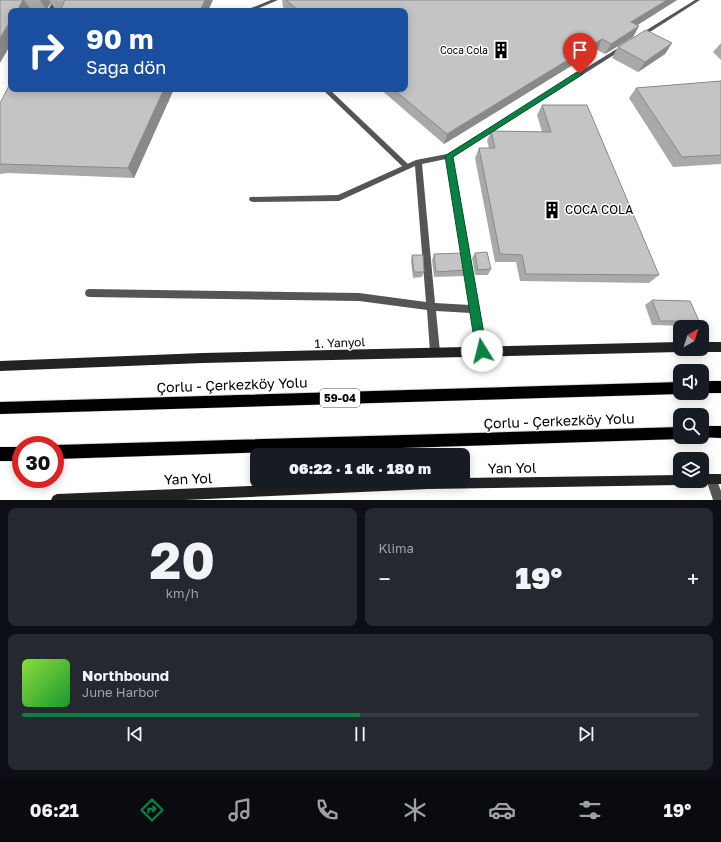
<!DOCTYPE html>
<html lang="tr">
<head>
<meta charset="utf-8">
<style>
	:root { --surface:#171b24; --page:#242831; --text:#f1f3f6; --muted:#9ea1a6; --line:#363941; --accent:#0b8043 }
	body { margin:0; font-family:"Golos Text",sans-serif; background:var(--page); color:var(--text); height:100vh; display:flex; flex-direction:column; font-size:15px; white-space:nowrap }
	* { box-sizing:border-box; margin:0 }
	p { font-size:13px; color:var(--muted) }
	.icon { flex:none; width:22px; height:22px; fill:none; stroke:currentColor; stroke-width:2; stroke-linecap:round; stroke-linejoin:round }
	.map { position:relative; height:500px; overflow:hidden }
	.drawer { display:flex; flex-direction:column; gap:8px; padding:8px; background:#0d0f14; flex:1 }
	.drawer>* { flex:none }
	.guide { position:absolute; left:8px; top:8px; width:400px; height:84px; border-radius:8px; box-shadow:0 2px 10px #0003; background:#1a4fa0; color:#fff; overflow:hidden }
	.needle { width:26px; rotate:39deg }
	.buttons { position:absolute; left:673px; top:320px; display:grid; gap:8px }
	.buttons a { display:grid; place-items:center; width:36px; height:36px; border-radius:8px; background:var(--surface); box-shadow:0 2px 10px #0003; font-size:20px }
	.speed { position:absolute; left:12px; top:436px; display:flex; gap:8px; font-size:20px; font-weight:700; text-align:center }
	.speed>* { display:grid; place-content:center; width:52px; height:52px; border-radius:50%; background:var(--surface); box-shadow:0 2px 10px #0003; line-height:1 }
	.speed .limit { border:6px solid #d22; background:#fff; color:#111 }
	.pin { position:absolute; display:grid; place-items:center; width:34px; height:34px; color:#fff; margin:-41px -17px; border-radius:50% 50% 50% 0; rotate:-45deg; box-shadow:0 0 4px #0007 }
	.pin .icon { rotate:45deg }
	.me { position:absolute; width:44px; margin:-22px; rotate:351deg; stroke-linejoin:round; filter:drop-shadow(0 0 3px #0008) }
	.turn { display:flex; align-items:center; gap:14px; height:84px; padding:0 12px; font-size:18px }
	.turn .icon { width:52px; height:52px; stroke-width:2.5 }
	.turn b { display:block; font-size:28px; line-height:34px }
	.big { font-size:30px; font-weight:800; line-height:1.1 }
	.drawer .card { flex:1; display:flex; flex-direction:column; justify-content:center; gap:6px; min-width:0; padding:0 14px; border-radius:8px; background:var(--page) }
	.drawer .dial { align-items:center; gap:0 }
	.dial b { font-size:52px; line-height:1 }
	.song { display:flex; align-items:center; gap:12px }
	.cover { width:48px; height:48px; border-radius:6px; background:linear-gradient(135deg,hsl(90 70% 55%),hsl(130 70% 35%)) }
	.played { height:4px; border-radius:2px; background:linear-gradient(90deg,var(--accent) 50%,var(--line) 50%) }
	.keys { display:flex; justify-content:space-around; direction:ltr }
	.heat { display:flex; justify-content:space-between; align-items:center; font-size:22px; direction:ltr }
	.drawer .tiles { flex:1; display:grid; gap:8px; grid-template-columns:1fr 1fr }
	.card:last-child { grid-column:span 2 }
	.trip { position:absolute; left:250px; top:448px; width:220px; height:40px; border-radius:8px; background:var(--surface); box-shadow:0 2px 10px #0003; font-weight:800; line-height:40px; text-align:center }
	.tab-bar { display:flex; height:64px; justify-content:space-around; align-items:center; background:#090b0e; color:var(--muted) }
	.tab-bar .icon { width:28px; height:28px }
	.tab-bar .selected { color:var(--accent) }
	.tab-bar b { font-size:18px; color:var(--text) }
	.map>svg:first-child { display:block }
</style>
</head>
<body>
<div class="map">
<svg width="721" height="500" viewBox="0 0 721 500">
	<rect width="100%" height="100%" fill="#fff"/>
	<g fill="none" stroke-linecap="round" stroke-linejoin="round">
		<!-- primary casing -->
		<g stroke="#dbdbdb" stroke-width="1">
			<g id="primary">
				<rect x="702" y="381" width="19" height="12"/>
				<polygon points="680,382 680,393 683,393 680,394 0,414 0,402"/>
				<polygon points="702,426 721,426 721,438 699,437 702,437"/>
				<polygon points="680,427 680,437 685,437 680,439 55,459 55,445"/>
				<rect x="0" y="447" width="21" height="14"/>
			</g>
		</g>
		<!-- lane -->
		<g fill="#555" fill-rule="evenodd">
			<polygon points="54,0 58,0 53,11 47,11"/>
			<polygon points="271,0 278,0 252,11 244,11"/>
			<polygon points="322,89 329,89 409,165 410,167 409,169 405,169"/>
			<polygon points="711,474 715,475 721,491 721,500 713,500 706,479 707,475"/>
		</g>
		<!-- street -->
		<g fill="#555" fill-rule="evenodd">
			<polygon points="695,0 700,0 642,37 637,36"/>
			<path d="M623 45 628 46 453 157 487 351 485 354 482 356 479 354 477 351 471 313 436 311 440 352 438 355 435 357 432 355 430 352 427 310 359 301 89 297 86 296 85 293 86 290 89 289 359 293 426 302 415 166 339 201 253 202 250 201 249 199 250 197 338 195 416 160 447 154ZM446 159 470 305 435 303 422 164Z"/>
		</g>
		<!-- secondary -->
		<g fill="#222" fill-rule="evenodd">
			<polygon points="680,342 680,349 684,349 680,352 203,363 0,371 0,361 203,353"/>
			<polygon points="702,342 721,342 721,352 702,352 699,350 698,349 702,349"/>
			<polygon points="702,474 721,474 721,484 702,484 698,483 697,481 702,481"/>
			<polygon points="680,475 680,481 685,481 684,484 680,485 428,489 184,500 51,500 53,496 57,494 372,481 463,481 463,478"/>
		</g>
		<!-- primary -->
		<use href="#primary" fill="#000" fill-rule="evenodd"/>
	</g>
	<!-- wall -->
	<g fill="#a9a9a9">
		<polygon points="0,0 213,0 60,9 55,9 51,3 46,10 31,10 30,11 11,11"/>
		<polygon points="282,0 677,0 637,25 639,26 633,37 605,54 597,50 444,144 380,89 405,89 405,11 288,11 283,7"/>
		<polygon points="672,43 665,54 638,72 612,58 618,47"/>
		<polygon points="721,43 721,60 713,52"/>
		<polygon points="721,81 721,164 673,167 629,98 636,88"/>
		<polygon points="11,89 174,89 134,178 8,173 0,174 0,103"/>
		<polygon points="542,105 659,275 649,283 520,281 516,262 495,262 475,158 479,148 489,148 487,141 491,131 542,132 537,115"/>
		<polygon points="475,253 491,269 488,275 475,275 472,258"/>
		<polygon points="434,254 466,270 464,276 434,277 432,260"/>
		<polygon points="412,255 424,272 422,277 413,278 411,261"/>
		<polygon points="652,300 699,321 690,326 652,325 645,305"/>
	</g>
	<!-- shaded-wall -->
	<g fill="#898989">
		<polygon points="23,0 24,0 31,10 30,11 17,11"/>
		<polygon points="40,0 49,0 51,3 46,10"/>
		<polygon points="205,0 213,0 208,11 200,11"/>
		<polygon points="667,0 677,0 625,33 631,22"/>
		<polygon points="11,20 11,44 0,63 0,38"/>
		<polygon points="639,26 633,37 605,54 611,44"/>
		<polygon points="602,39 597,50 444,144 447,134"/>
		<polygon points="672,43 665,54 638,72 645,62"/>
		<polygon points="164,89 174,89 134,178 128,168"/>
	</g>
	<!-- building -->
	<g fill="#c4c4c4" stroke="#898989">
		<polygon points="0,0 23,0 17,11 11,11 11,20 0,38"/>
		<polygon points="65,0 205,0 200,11 60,11"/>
		<polygon points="286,0 667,0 631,22 639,26 611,44 602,39 447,134 393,89 405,89 405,11 299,11"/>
		<polygon points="646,30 672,43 645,62 618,47"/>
		<polygon points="721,81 721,155 682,157 636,88"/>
		<polygon points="11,82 11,89 164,89 128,168 0,164 0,103"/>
		<polygon points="542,105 587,105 659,275 526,274 522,255 500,254 479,148 495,148 491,131 551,132"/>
		<polygon points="487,252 491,269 478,270 475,253"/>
		<polygon points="463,253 466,270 436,272 434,254"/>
		<polygon points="412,255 423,255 424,272 414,272"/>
		<polygon points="652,300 690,301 699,321 660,321"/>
	</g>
	<!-- route -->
	<polygon fill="#0b8043" stroke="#07532c" points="577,72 583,74 453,157 487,351 485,355 482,356 478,355 476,351 445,156"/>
	<!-- icons -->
	<defs>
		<g id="building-bare" transform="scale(1.38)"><path d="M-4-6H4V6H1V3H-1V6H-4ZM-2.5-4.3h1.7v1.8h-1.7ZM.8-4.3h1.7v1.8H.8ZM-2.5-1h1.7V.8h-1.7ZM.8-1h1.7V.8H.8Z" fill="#000" stroke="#fff" stroke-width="2.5" paint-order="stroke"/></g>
	</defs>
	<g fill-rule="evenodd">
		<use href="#building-bare" x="501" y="50"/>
		<use href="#building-bare" x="552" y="210"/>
	</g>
	<g text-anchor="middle" stroke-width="3" stroke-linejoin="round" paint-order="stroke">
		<!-- far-poi labels -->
		<g font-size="10" fill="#000" stroke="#fff" text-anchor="end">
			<text x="488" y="54">Coca Cola</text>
		</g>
		<!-- shield labels -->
		<rect fill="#fff" stroke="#4c4c4c" stroke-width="1" x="320" y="389" width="40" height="18" rx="3"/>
		<g font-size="11" font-weight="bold" fill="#000">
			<text x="340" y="402">59-04</text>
		</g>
		<!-- poi labels -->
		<g font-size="12" fill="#000" stroke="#fff" text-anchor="start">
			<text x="565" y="214">COCA COLA</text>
		</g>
		<!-- street labels -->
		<g font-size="12" fill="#000" stroke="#fff">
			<text transform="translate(340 343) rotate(-2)" y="4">1. Yanyol</text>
		</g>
		<!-- near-street labels -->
		<g font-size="14" fill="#000" stroke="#fff">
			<text transform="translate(232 385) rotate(-2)" y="5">Çorlu - Çerkezköy Yolu</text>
			<text transform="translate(559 421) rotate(-2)" y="5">Çorlu - Çerkezköy Yolu</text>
			<text transform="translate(512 468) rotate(-1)" y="5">Yan Yol</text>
			<text transform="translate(188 479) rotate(-2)" y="5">Yan Yol</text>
		</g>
	</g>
</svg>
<div class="buttons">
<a><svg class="needle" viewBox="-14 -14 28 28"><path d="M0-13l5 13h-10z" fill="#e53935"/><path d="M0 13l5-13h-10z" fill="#9ea1a6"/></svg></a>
<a><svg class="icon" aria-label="sound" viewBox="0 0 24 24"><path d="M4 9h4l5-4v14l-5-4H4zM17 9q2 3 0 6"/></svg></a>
<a><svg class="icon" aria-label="search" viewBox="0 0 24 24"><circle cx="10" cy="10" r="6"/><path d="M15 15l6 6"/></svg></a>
<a><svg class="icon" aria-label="layers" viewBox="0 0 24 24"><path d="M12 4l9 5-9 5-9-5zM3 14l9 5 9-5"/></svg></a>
</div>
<div class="speed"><div class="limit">30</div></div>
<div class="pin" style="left:580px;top:74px;background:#d93025"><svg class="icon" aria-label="arrive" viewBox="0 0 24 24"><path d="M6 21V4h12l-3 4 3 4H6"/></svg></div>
<svg class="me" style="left:482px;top:351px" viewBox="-20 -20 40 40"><circle r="19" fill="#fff"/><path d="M0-13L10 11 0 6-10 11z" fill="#0b8043"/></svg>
<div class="trip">06:22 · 1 dk · 180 m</div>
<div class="guide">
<div class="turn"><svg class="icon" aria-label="right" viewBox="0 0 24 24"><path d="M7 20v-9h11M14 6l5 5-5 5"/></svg><div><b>90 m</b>Sağa dön</div></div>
</div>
</div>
<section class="drawer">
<div class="tiles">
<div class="card dial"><b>20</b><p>km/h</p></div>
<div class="card"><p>Klima</p>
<div class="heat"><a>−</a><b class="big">19°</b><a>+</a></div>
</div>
<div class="card">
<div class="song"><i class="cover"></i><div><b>Northbound</b><p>June Harbor</p></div></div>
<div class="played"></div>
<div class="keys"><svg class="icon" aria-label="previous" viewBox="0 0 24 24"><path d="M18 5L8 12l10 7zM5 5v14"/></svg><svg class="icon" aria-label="pause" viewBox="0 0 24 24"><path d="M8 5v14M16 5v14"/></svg><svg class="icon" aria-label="next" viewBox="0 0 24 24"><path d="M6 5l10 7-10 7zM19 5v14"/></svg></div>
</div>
</div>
</section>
<nav class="tab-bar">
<b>06:21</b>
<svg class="icon selected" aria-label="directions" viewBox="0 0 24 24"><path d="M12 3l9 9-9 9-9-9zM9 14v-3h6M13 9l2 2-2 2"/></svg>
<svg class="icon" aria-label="music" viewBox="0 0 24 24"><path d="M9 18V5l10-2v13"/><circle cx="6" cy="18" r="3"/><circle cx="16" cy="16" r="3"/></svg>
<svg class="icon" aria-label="phone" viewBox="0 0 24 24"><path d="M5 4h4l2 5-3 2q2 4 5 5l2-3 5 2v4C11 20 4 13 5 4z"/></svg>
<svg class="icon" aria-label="climate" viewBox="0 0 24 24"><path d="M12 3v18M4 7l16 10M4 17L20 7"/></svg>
<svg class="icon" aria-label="car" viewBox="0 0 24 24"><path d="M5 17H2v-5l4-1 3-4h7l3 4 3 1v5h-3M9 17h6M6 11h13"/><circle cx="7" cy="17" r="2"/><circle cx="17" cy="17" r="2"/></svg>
<svg class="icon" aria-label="filters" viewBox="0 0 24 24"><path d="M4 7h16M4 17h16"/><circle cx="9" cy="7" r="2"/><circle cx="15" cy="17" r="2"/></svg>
<b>19°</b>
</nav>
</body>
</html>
